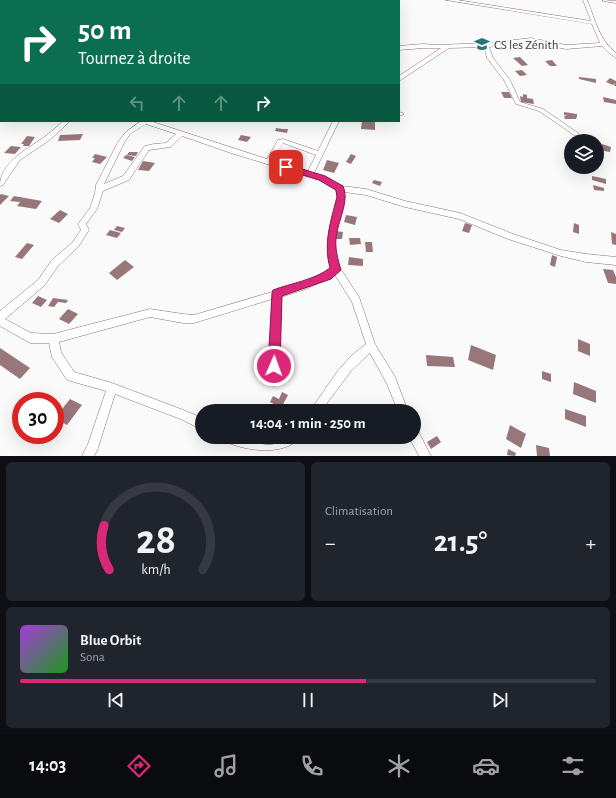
<!DOCTYPE html>
<html lang="fr">
<head>
<meta charset="utf-8">
<style>
	:root { --surface:#171b24; --page:#20242c; --text:#f1f3f6; --muted:#9ea1a6; --line:#363941; --accent:#db2777 }
	body { margin:0; font-family:"Alegreya Sans",sans-serif; background:var(--page); color:var(--text); height:100vh; display:flex; flex-direction:column; font-size:15px; white-space:nowrap }
	* { box-sizing:border-box; margin:0 }
	p { font-size:13px; color:var(--muted) }
	.icon { flex:none; width:22px; height:22px; fill:none; stroke:currentColor; stroke-width:2; stroke-linecap:round; stroke-linejoin:round }
	.map { position:relative; height:456px; overflow:hidden }
	.drawer { display:flex; flex-direction:column; gap:6px; padding:6px; background:#0d0f14; flex:1 }
	.drawer>* { flex:none }
	.guide { position:absolute; left:0px; top:0px; width:400px; height:122px; box-shadow:0 4px 16px #0002; background:#0b6e4f; color:#fff; overflow:hidden }
	.fabs { position:absolute; left:564px; top:134px; display:grid; gap:8px }
	.fabs a { display:grid; place-items:center; width:40px; height:40px; border-radius:50%; background:var(--surface); box-shadow:0 4px 16px #0002; font-size:20px }
	.speed { position:absolute; left:12px; top:392px; display:flex; gap:8px; font-size:20px; font-weight:700; text-align:center }
	.speed>* { display:grid; place-content:center; width:52px; height:52px; border-radius:50%; background:var(--surface); box-shadow:0 4px 16px #0002; line-height:1 }
	.speed .limit { border:6px solid #d22; background:#fff; color:#111 }
	.pin { position:absolute; display:grid; place-items:center; width:34px; height:34px; color:#fff; margin:-17px; border-radius:8px; box-shadow:0 2px 6px #0006 }
	.me { position:absolute; width:44px; margin:-22px; rotate:2deg; stroke-linejoin:round; filter:drop-shadow(0 0 3px #0008) }
	.turn { display:flex; align-items:center; gap:14px; height:84px; padding:0 12px; font-size:18px }
	.turn .icon { width:52px; height:52px; stroke-width:2.5 }
	.turn b { display:block; font-size:28px; line-height:34px }
	.lanes { display:flex; align-items:center; height:38px; padding:0 12px; background:#0003; justify-content:center; gap:20px; direction:ltr }
	.lanes .off { opacity:.35 }
	.big { font-size:30px; font-weight:700; line-height:1.1 }
	.drawer .tile { flex:1; display:flex; flex-direction:column; justify-content:center; gap:6px; min-width:0; padding:0 14px; border-radius:6px; background:var(--page) }
	.drawer .dial { align-items:center; gap:0 }
	.dial svg { height:104px; overflow:visible; fill:none; stroke:var(--line); stroke-width:7; stroke-linecap:round; text-anchor:middle }
	.dial text { fill:var(--text); stroke:none }
	.song { display:flex; align-items:center; gap:12px }
	.cover { width:48px; height:48px; border-radius:6px; background:linear-gradient(135deg,hsl(280 70% 55%),hsl(120 70% 35%)) }
	.played { height:4px; border-radius:2px; background:linear-gradient(90deg,var(--accent) 60%,var(--line) 60%) }
	.keys { display:flex; justify-content:space-around; direction:ltr }
	.heat { display:flex; justify-content:space-between; align-items:center; font-size:22px; direction:ltr }
	.drawer .tiles { flex:1; display:grid; gap:6px; grid-template-columns:1fr 1fr }
	.tile:last-child { grid-column:span 2 }
	.trip { position:absolute; left:195px; top:404px; width:226px; height:40px; border-radius:20px; background:var(--surface); box-shadow:0 4px 16px #0002; font-weight:700; line-height:40px; text-align:center }
	.dock { display:flex; height:64px; justify-content:space-around; align-items:center; background:#090b0e; color:var(--muted) }
	.dock .icon { width:28px; height:28px }
	.dock .on { color:var(--accent) }
	.dock b { font-size:18px; color:var(--text) }
	.map>svg:first-child { display:block }
</style>
</head>
<body>
<div class="map">
<svg width="616" height="456" viewBox="0 0 616 456">
	<rect width="100%" height="100%" fill="#fafafa"/>
	<!-- building -->
	<g fill="#98777b">
		<polygon points="520,57 528,65 522,66 513,58"/>
		<polygon points="552,60 557,66 550,66 545,61"/>
		<polygon points="522,70 527,75 520,76 515,71"/>
		<polygon points="579,77 596,79 596,83 579,79"/>
		<polygon points="610,78 616,81 616,86 614,86 615,83 613,85 606,82"/>
		<polygon points="501,92 509,92 512,98 504,98"/>
		<polygon points="523,94 527,95 527,98 533,99 534,104 521,102 520,96 523,97"/>
		<polygon points="603,97 616,100 616,104 604,102"/>
		<polygon points="564,112 577,114 577,118 576,117 576,119 565,119 564,116 568,116 564,115"/>
		<polygon points="362,121 375,122 375,130 361,129"/>
		<polygon points="276,128 283,129 288,129 287,133 275,131"/>
		<polygon points="83,134 80,140 58,141 60,135"/>
		<polygon points="241,135 251,137 247,142 238,140"/>
		<polygon points="27,136 35,137 29,146 23,146 24,144 21,144"/>
		<polygon points="602,144 611,147 610,152 604,151 602,148"/>
		<polygon points="11,146 21,147 15,154 4,153"/>
		<polygon points="129,152 138,152 136,156 127,155"/>
		<polygon points="95,154 107,157 100,164 92,162 95,158 92,158"/>
		<polygon points="351,154 356,156 351,164 346,162"/>
		<polygon points="126,155 135,157 132,161 123,158"/>
		<polygon points="327,160 339,163 334,173 323,170"/>
		<polygon points="143,161 155,163 149,171 138,170"/>
		<polygon points="592,176 606,179 606,184 592,180"/>
		<polygon points="374,180 382,182 380,186 372,183"/>
		<polygon points="593,185 604,188 604,191 594,190"/>
		<polygon points="1,194 9,196 0,205 0,195"/>
		<polygon points="14,196 42,201 36,209 17,206 20,202 10,201"/>
		<polygon points="60,210 68,214 59,223 50,219"/>
		<polygon points="346,215 357,217 355,225 344,222"/>
		<polygon points="465,223 472,225 469,233 462,231"/>
		<polygon points="574,223 579,225 579,234 573,232"/>
		<polygon points="117,226 125,228 122,232 114,230"/>
		<polygon points="110,230 121,233 117,238 106,235"/>
		<polygon points="335,231 343,232 342,239 335,239"/>
		<polygon points="611,232 616,234 616,245 612,244"/>
		<polygon points="349,238 360,238 361,244 350,245"/>
		<polygon points="365,242 372,242 373,252 366,252"/>
		<polygon points="27,243 34,245 22,259 15,257"/>
		<polygon points="552,255 557,257 555,267 550,265"/>
		<polygon points="349,257 363,259 363,266 348,265"/>
		<polygon points="125,260 134,267 117,280 109,273"/>
		<polygon points="603,269 613,270 616,277 616,284 608,283"/>
		<polygon points="38,296 47,300 41,307 32,303"/>
		<polygon points="53,298 68,300 66,303 58,302 54,307 48,306"/>
		<polygon points="68,309 78,314 69,324 59,319"/>
		<polygon points="578,339 590,344 590,356 578,351"/>
		<polygon points="471,345 496,355 493,370 468,360"/>
		<polygon points="0,348 30,368 20,379 0,365"/>
		<polygon points="426,355 453,357 455,367 427,366"/>
		<polygon points="542,371 551,374 551,382 542,379"/>
		<polygon points="574,382 596,391 596,403 573,394"/>
		<polygon points="282,392 288,395 281,408 270,402 273,396 279,399"/>
		<polygon points="70,399 82,405 67,425 55,418"/>
		<polygon points="565,409 586,416 586,427 565,419"/>
		<polygon points="510,425 526,434 521,448 506,439"/>
		<polygon points="437,436 441,442 431,449 427,442"/>
		<polygon points="363,437 385,437 385,441 363,438"/>
		<polygon points="536,445 549,448 550,456 537,456"/>
		<polygon points="508,449 516,453 515,456 507,455"/>
	</g>
	<g fill="none" stroke-linecap="round" stroke-linejoin="round">
		<!-- street casing -->
		<g stroke="#8f6f73" stroke-width="1">
			<g id="street">
				<polygon points="121,0 126,0 121,1"/>
				<rect x="300" y="0" width="5" height="1"/>
				<path d="M446 0H457L591 21 583 0H587C595 19 599 40 616 53V58L608 52 602 46 566 49 531 42 489 47 493 58 510 80 520 102 543 109 578 133V135H574L539 111 516 104 504 80 487 58 484 47 449 48 399 81V76L441 48H423L399 50V46L423 44 437 45 489 43 531 38 566 45 600 43 592 24Z"/>
				<polygon points="603,0 616,1 616,3 603,1"/>
				<polygon points="399,112 403,113 404,114 399,116"/>
				<path d="M63 121H70L51 139 20 160 3 185 0 186C0 161 30 148 47 135 52 131 58 126 63 121Z"/>
				<path d="M141 121H150L267 159 278 140 283 139 318 151 333 121H339L314 173 325 176 342 186 366 189 405 201 460 213 513 234 561 250 586 254 616 257V265L586 262 561 256 508 239 459 219 405 207 366 195 344 192 345 197 335 239 336 259 340 268 359 297 375 344 395 377 408 411H398L387 384 370 353 351 371 321 411H310L337 372 351 356 366 344 352 302 335 275 306 289 281 297 279 381 278 385 274 386 270 385 269 381 272 299 194 323H183L150 317 59 342 61 352 74 372 112 383 186 411 202 418V430L183 420 115 394 97 451 94 456H82L88 444 106 391 67 380 52 357 49 343H30L0 326V311L38 280 52 260 72 243 81 230 78 224 90 208 95 193 96 185 118 142 126 132ZM146 124 176 134 166 143 154 144 145 146 123 176 104 184 124 143 130 134ZM182 136 231 153 319 180 336 190 337 197C331 221 323 244 331 269L324 273 302 283 194 315 183 314 150 309 53 334 31 333 5 319 44 286 58 266 78 247 89 230 86 224 97 209 103 191 129 180 149 150 170 147ZM283 143 316 155 308 171 273 161Z"/>
				<polygon points="414,429 418,431 431,456 419,456 409,437 414,437"/>
				<path d="M222 437H240L255 443 269 445 280 443 287 437H300C286 456 247 452 224 441Z"/>
			</g>
		</g>
		<!-- street -->
		<use href="#street" fill="#fff" fill-rule="evenodd"/>
	</g>
	<!-- route -->
	<path fill="#db2777" stroke="#8e194d" d="M286 164 325 176 343 186C350 202 337 222 336 239 335 249 338 260 341 270L331 279 282 296 280 366 278 370 274 372 270 370 268 366 272 293 273 290C292 283 314 280 330 268 323 243 331 221 337 197L336 190 319 180 283 169 282 167Z"/>
	<!-- icons -->
	<defs>
		<g id="school-bare" transform="scale(1.2)"><path d="M0-5L7-2L0 1L-7-2ZM-4 1L0 2.5L4 1V4Q0 6-4 4Z" fill="#297377" stroke="#fafafa" stroke-width="2.5" paint-order="stroke"/></g>
	</defs>
	<g fill-rule="evenodd">
		<use href="#school-bare" x="482" y="44"/>
	</g>
	<g text-anchor="middle" stroke-width="4" stroke-linejoin="round" paint-order="stroke">
		<!-- far-poi labels -->
		<g font-size="13" fill="#433436" stroke="#fafafa" text-anchor="start">
			<text x="494" y="49">CS les Zénith</text>
		</g>
	</g>
</svg>
<div class="fabs">
<a><svg class="icon" aria-label="layers" viewBox="0 0 24 24"><path d="M12 4l9 5-9 5-9-5zM3 14l9 5 9-5"/></svg></a>
</div>
<div class="speed"><div class="limit">30</div></div>
<div class="pin" style="left:286px;top:167px;background:#d93025"><svg class="icon" aria-label="arrive" viewBox="0 0 24 24"><path d="M6 21V4h12l-3 4 3 4H6"/></svg></div>
<svg class="me" style="left:274px;top:366px" viewBox="-20 -20 40 40"><circle r="17" fill="#db2777" stroke="#fff" stroke-width="3"/><path d="M0-11L8 9 0 5-8 9z" fill="#fff"/></svg>
<div class="trip">14:04 · 1 min · 250 m</div>
<div class="guide">
<div class="turn"><svg class="icon" aria-label="right" viewBox="0 0 24 24"><path d="M7 20v-9h11M14 6l5 5-5 5"/></svg><div><b>50 m</b>Tournez à droite</div></div>
<div class="lanes"><svg class="icon off" aria-label="left" viewBox="0 0 24 24"><path d="M17 20v-9H6M10 6l-5 5 5 5"/></svg><svg class="icon off" aria-label="ahead" viewBox="0 0 24 24"><path d="M12 20V5M6 11l6-6 6 6"/></svg><svg class="icon off" aria-label="ahead" viewBox="0 0 24 24"><path d="M12 20V5M6 11l6-6 6 6"/></svg><svg class="icon" aria-label="right" viewBox="0 0 24 24"><path d="M7 20v-9h11M14 6l5 5-5 5"/></svg></div>
</div>
</div>
<section class="drawer">
<div class="tiles">
<div class="tile dial"><svg viewBox="0 0 100 80">
<path d="M14 69A42 42 0 1 1 86 69"/>
<path d="M14 69A42 42 0 0 1 10 35" stroke="#db2777"/>
<text x="50" y="56" font-size="32" font-weight="700">28</text>
<text x="50" y="72" font-size="11">km/h</text>
</svg></div>
<div class="tile"><p>Climatisation</p>
<div class="heat"><a>−</a><b class="big">21.5°</b><a>+</a></div>
</div>
<div class="tile">
<div class="song"><i class="cover"></i><div><b>Blue Orbit</b><p>Sona</p></div></div>
<div class="played"></div>
<div class="keys"><svg class="icon" aria-label="previous" viewBox="0 0 24 24"><path d="M18 5L8 12l10 7zM5 5v14"/></svg><svg class="icon" aria-label="pause" viewBox="0 0 24 24"><path d="M8 5v14M16 5v14"/></svg><svg class="icon" aria-label="next" viewBox="0 0 24 24"><path d="M6 5l10 7-10 7zM19 5v14"/></svg></div>
</div>
</div>
</section>
<nav class="dock">
<b>14:03</b>
<svg class="icon on" aria-label="directions" viewBox="0 0 24 24"><path d="M12 3l9 9-9 9-9-9zM9 14v-3h6M13 9l2 2-2 2"/></svg>
<svg class="icon" aria-label="music" viewBox="0 0 24 24"><path d="M9 18V5l10-2v13"/><circle cx="6" cy="18" r="3"/><circle cx="16" cy="16" r="3"/></svg>
<svg class="icon" aria-label="phone" viewBox="0 0 24 24"><path d="M5 4h4l2 5-3 2q2 4 5 5l2-3 5 2v4C11 20 4 13 5 4z"/></svg>
<svg class="icon" aria-label="climate" viewBox="0 0 24 24"><path d="M12 3v18M4 7l16 10M4 17L20 7"/></svg>
<svg class="icon" aria-label="car" viewBox="0 0 24 24"><path d="M5 17H2v-5l4-1 3-4h7l3 4 3 1v5h-3M9 17h6M6 11h13"/><circle cx="7" cy="17" r="2"/><circle cx="17" cy="17" r="2"/></svg>
<svg class="icon" aria-label="filters" viewBox="0 0 24 24"><path d="M4 7h16M4 17h16"/><circle cx="9" cy="7" r="2"/><circle cx="15" cy="17" r="2"/></svg>
</nav>
</body>
</html>
